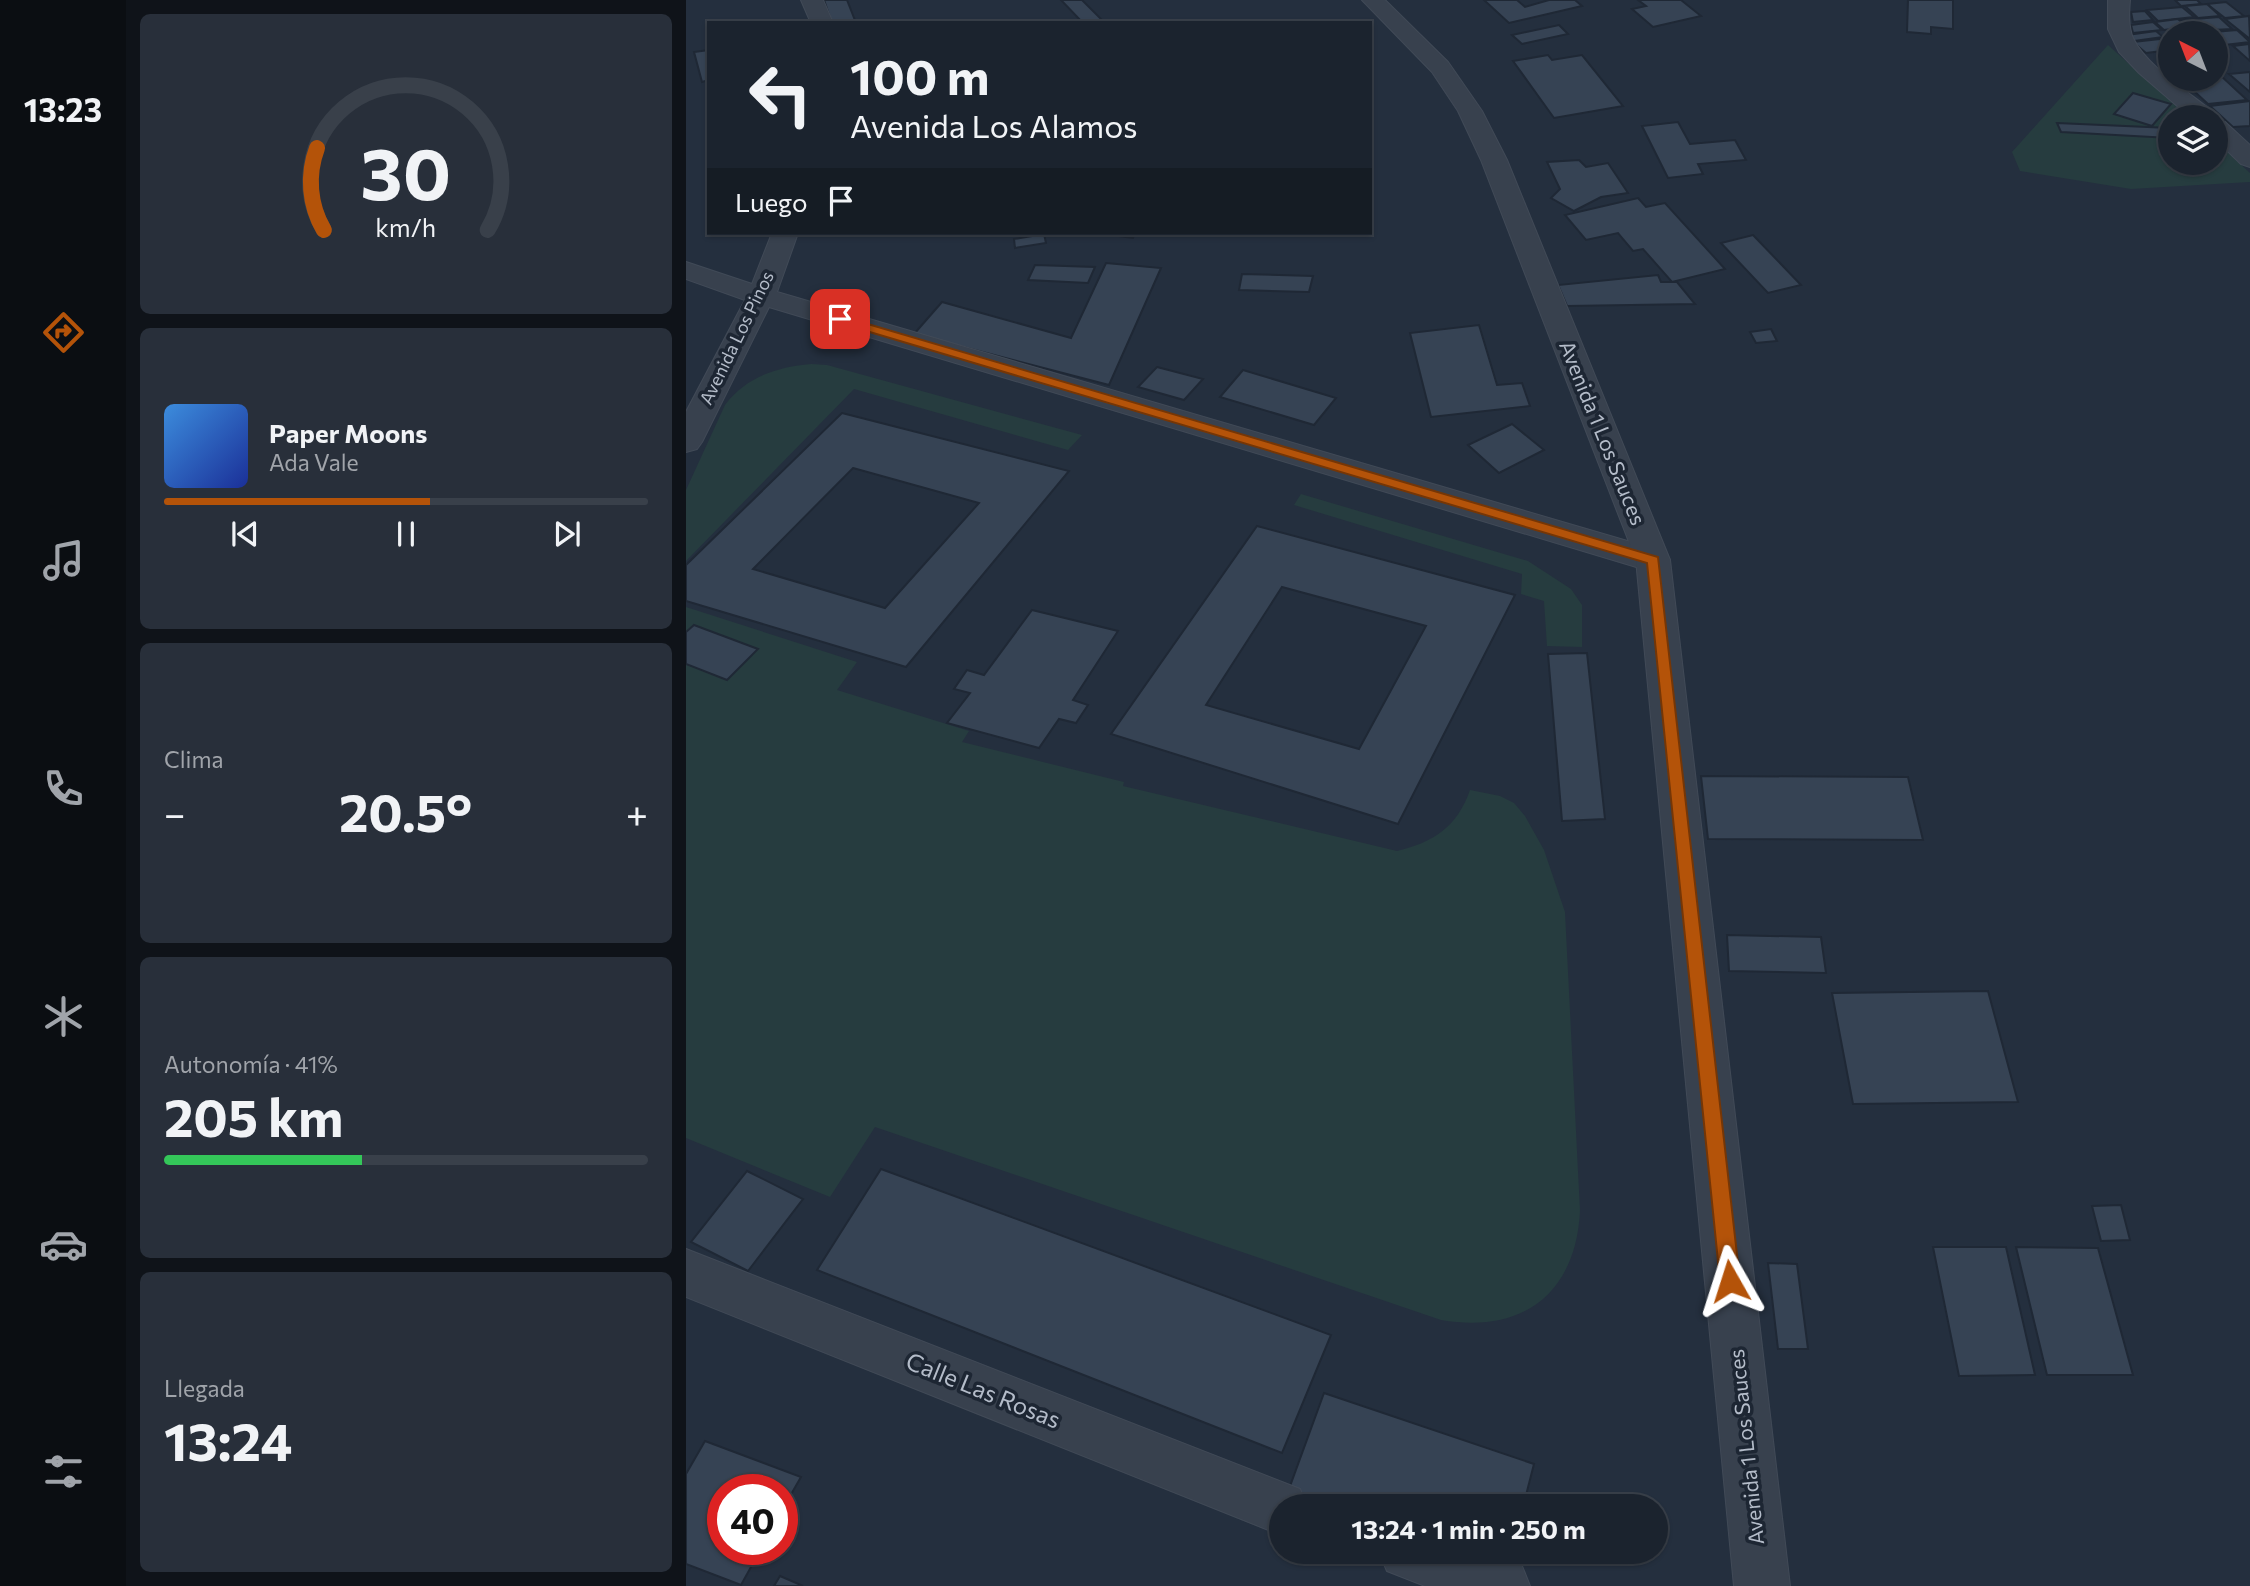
<!DOCTYPE html>
<html lang="es">
<head>
<meta charset="utf-8">
<style>
	:root { --surface:#1b232e; --page:#282f3a; --text:#f1f3f6; --muted:#a0a4aa; --line:#39404a; --accent:#b45309 }
	body { margin:0; font-family:Commissioner,sans-serif; background:var(--page); color:var(--text); height:100vh; display:flex; flex-direction:column; font-size:26px; white-space:nowrap }
	* { box-sizing:border-box; margin:0 }
	p { font-size:23px; color:var(--muted) }
	.icon { flex:none; width:38px; height:38px; fill:none; stroke:currentColor; stroke-width:2; stroke-linecap:round; stroke-linejoin:round }
	.map { position:relative; flex:1; overflow:hidden }
	.drawer { display:flex; flex-direction:column; gap:14px; padding:14px; background:#0f1319; width:560px }
	.drawer>* { flex:none }
	.guide { position:absolute; left:21px; top:21px; width:665px; height:214px; border-radius:0px; box-shadow:0 2px 5px #0004,0 0 0 2px var(--line); background:#1b232e; color:var(--text); overflow:hidden }
	.needle { width:46px; rotate:318deg }
	.fabs { position:absolute; left:1472px; top:21px; display:grid; gap:14px }
	.fabs a { display:grid; place-items:center; width:70px; height:70px; border-radius:50%; background:var(--surface); box-shadow:0 2px 5px #0004,0 0 0 2px var(--line); font-size:35px }
	.speed { position:absolute; left:21px; top:1474px; display:flex; gap:14px; font-size:35px; font-weight:700; text-align:center }
	.speed>* { display:grid; place-content:center; width:91px; height:91px; border-radius:50%; background:var(--surface); box-shadow:0 2px 5px #0004,0 0 0 2px var(--line); line-height:1 }
	.speed .limit { border:10px solid #d22; background:#fff; color:#111 }
	.pin { position:absolute; display:grid; place-items:center; width:60px; height:60px; color:#fff; margin:-30px; border-radius:14px; box-shadow:0 4px 10px #0006 }
	.me { position:absolute; width:77px; margin:-38px; rotate:354deg; stroke-linejoin:round; filter:drop-shadow(0 0 5px #0008) }
	.turn { display:flex; align-items:center; gap:24px; height:147px; padding:0 28px; font-size:32px }
	.turn .icon { width:91px; height:91px; stroke-width:2.5 }
	.turn b { display:block; font-size:49px; line-height:60px }
	.then { display:flex; align-items:center; height:66px; padding:0 28px; background:#0003; gap:14px; font-size:26px }
	.big { font-size:52px; font-weight:700; line-height:1.1 }
	.drawer .widget { flex:1; display:flex; flex-direction:column; justify-content:center; gap:10px; min-width:0; padding:0 24px; border-radius:10px; background:var(--page) }
	.drawer .dial { align-items:center; gap:0 }
	.dial svg { height:182px; overflow:visible; fill:none; stroke:var(--line); stroke-width:7; stroke-linecap:round; text-anchor:middle }
	.dial text { fill:var(--text); stroke:none }
	.song { display:flex; align-items:center; gap:21px }
	.cover { width:84px; height:84px; border-radius:10px; background:linear-gradient(135deg,hsl(210 70% 55%),hsl(230 70% 35%)) }
	.played { height:7px; border-radius:4px; background:linear-gradient(90deg,var(--accent) 55%,var(--line) 55%) }
	.keys { display:flex; justify-content:space-around; direction:ltr }
	.heat { display:flex; justify-content:space-between; align-items:center; font-size:38px; direction:ltr }
	.charge { height:10px; border-radius:5px; background:linear-gradient(90deg,#34c759 41%,var(--line) 0) }
	.trip { position:absolute; left:583px; top:1494px; width:399px; height:70px; border-radius:35px; background:var(--surface); box-shadow:0 2px 5px #0004,0 0 0 2px var(--line); font-weight:700; line-height:70px; text-align:center }
	main { display:flex; flex:1; min-height:0 }
	.menu { display:flex; flex-direction:column; width:126px; justify-content:space-around; align-items:center; background:#0b0e12; color:var(--muted) }
	.menu .icon { width:49px; height:49px }
	.menu .selected { color:var(--accent) }
	.menu b { font-size:32px; color:var(--text) }
	.map>svg:first-child { display:block }
</style>
</head>
<body>
<main>
<nav class="menu">
<b>13:23</b>
<svg class="icon selected" aria-label="directions" viewBox="0 0 24 24"><path d="M12 3l9 9-9 9-9-9zM9 14v-3h6M13 9l2 2-2 2"/></svg>
<svg class="icon" aria-label="music" viewBox="0 0 24 24"><path d="M9 18V5l10-2v13"/><circle cx="6" cy="18" r="3"/><circle cx="16" cy="16" r="3"/></svg>
<svg class="icon" aria-label="phone" viewBox="0 0 24 24"><path d="M5 4h4l2 5-3 2q2 4 5 5l2-3 5 2v4C11 20 4 13 5 4z"/></svg>
<svg class="icon" aria-label="climate" viewBox="0 0 24 24"><path d="M12 3v18M4 7l16 10M4 17L20 7"/></svg>
<svg class="icon" aria-label="car" viewBox="0 0 24 24"><path d="M5 17H2v-5l4-1 3-4h7l3 4 3 1v5h-3M9 17h6M6 11h13"/><circle cx="7" cy="17" r="2"/><circle cx="17" cy="17" r="2"/></svg>
<svg class="icon" aria-label="filters" viewBox="0 0 24 24"><path d="M4 7h16M4 17h16"/><circle cx="9" cy="7" r="2"/><circle cx="15" cy="17" r="2"/></svg>
</nav>
<section class="drawer">
<div class="widget dial"><svg viewBox="0 0 100 80">
<path d="M14 69A42 42 0 1 1 86 69"/>
<path d="M14 69A42 42 0 0 1 11 33" stroke="#b45309"/>
<text x="50" y="56" font-size="32" font-weight="700">30</text>
<text x="50" y="72" font-size="11">km/h</text>
</svg></div>
<div class="widget">
<div class="song"><i class="cover"></i><div><b>Paper Moons</b><p>Ada Vale</p></div></div>
<div class="played"></div>
<div class="keys"><svg class="icon" aria-label="previous" viewBox="0 0 24 24"><path d="M18 5L8 12l10 7zM5 5v14"/></svg><svg class="icon" aria-label="pause" viewBox="0 0 24 24"><path d="M8 5v14M16 5v14"/></svg><svg class="icon" aria-label="next" viewBox="0 0 24 24"><path d="M6 5l10 7-10 7zM19 5v14"/></svg></div>
</div>
<div class="widget"><p>Clima</p>
<div class="heat"><a>−</a><b class="big">20.5°</b><a>+</a></div>
</div>
<div class="widget"><p>Autonomía · 41%</p><b class="big">205 km</b><div class="charge"></div></div>
<div class="widget"><p>Llegada</p><b class="big">13:24</b></div>
</section>
<div class="map">
<svg width="1564" height="1586" viewBox="0 0 1564 1586">
	<rect width="100%" height="100%" fill="#242f3e"/>
	<!-- green -->
	<g fill="#263c3f">
		<polygon points="1422,45 1502,117 1484,117 1484,163 1530,163 1530,142 1564,173 1564,182 1445,189 1334,171 1326,152"/>
		<path d="M125 364 141 365 396 435 382 450 168 389 0 561V490L39 405C60 377 91 367 125 364Z"/>
		<polygon points="615,494 842,561 885,589 896,605 896,647 861,646 858,601 835,594 836,574 608,505"/>
		<path d="M0 607 171 662 151 690 283 731 276 742 438 782 437 786 711 851C748 842 771 827 784 790L814 796 828 803 839 816 858 850 879 912 894 1211C890 1294 836 1334 755 1320L189 1127 144 1197 0 1138Z"/>
	</g>
	<!-- building -->
	<g fill="#364354" stroke="#1f2835" stroke-width="2" fill-rule="evenodd">
		<polygon points="138,0 161,0 170,23 146,23"/>
		<polygon points="375,0 396,0 419,23 397,23"/>
		<polygon points="798,0 831,0 839,7 863,0 889,0 896,6 823,23"/>
		<polygon points="952,0 995,0 1015,16 967,27 946,9 960,6"/>
		<polygon points="1222,0 1267,0 1267,29 1245,27 1245,34 1221,32"/>
		<polygon points="1489,0 1511,0 1515,4 1495,6"/>
		<polygon points="1540,2 1558,16 1539,18 1521,4"/>
		<polygon points="1521,4 1534,16 1512,18 1499,6"/>
		<polygon points="1496,7 1508,17 1472,21 1461,10"/>
		<polygon points="1459,11 1467,20 1447,22 1445,12"/>
		<polygon points="1563,16 1564,39 1539,19"/>
		<polygon points="1533,17 1546,29 1508,31 1496,20"/>
		<polygon points="1492,19 1501,27 1478,30 1469,22"/>
		<polygon points="1467,22 1476,30 1447,33 1445,25"/>
		<polygon points="873,25 882,34 836,44 826,35"/>
		<polygon points="1551,30 1564,42 1530,46 1530,33 1516,33"/>
		<polygon points="1470,31 1477,37 1448,41 1441,35"/>
		<polygon points="1474,39 1484,47 1484,50 1460,53 1447,42"/>
		<polygon points="1563,44 1564,61 1547,46"/>
		<polygon points="23,50 23,80 16,82 8,52"/>
		<polygon points="862,55 866,60 896,55 937,106 868,118 827,61"/>
		<polygon points="1564,72 1564,92 1543,74"/>
		<polygon points="1534,75 1561,100 1522,104 1495,79 1530,79 1530,76"/>
		<polygon points="1447,93 1485,104 1466,126 1428,114"/>
		<polygon points="1564,101 1564,126 1547,127 1524,106"/>
		<polygon points="992,122 1004,144 1049,140 1060,160 1012,164 1017,174 982,178 956,126"/>
		<polygon points="1371,123 1484,128 1484,138 1375,132"/>
		<polygon points="893,160 900,167 922,163 942,193 915,197 888,211 865,198 874,189 861,162"/>
		<polygon points="952,198 960,207 979,203 1039,269 986,282 957,249 947,251 932,233 900,240 879,215"/>
		<polygon points="410,233 449,233 447,238"/>
		<polygon points="358,234 360,243 329,248 328,239"/>
		<polygon points="1067,235 1115,285 1082,293 1035,243"/>
		<polygon points="420,263 475,268 423,385 228,334 256,302 385,338"/>
		<polygon points="349,265 409,267 402,283 342,280"/>
		<polygon points="556,274 627,276 623,292 553,290"/>
		<polygon points="972,275 975,282 991,282 1009,304 881,306 872,285"/>
		<polygon points="793,325 811,385 836,383 844,406 745,417 724,333"/>
		<polygon points="1085,329 1091,341 1070,343 1064,332"/>
		<polygon points="471,367 517,379 498,400 452,387"/>
		<polygon points="557,370 650,398 628,425 534,397"/>
		<path d="M156 413 383 471 220 667 0 601V565ZM167 468 293 503 199 608 67 569Z"/>
		<polygon points="826,424 858,450 813,473 782,445"/>
		<path d="M571 526 829 595 712 824 425 734ZM596 587 740 626 673 749 520 705Z"/>
		<polygon points="346,610 432,631 387,700 402,705 390,723 373,719 353,748 261,723 284,693 268,689 281,670 298,675"/>
		<polygon points="8,625 72,649 41,680 0,664 0,632"/>
		<polygon points="901,653 919,819 876,821 862,654"/>
		<polygon points="1015,776 1222,777 1237,840 1022,839"/>
		<polygon points="1041,935 1135,937 1140,973 1043,971"/>
		<polygon points="1302,991 1332,1102 1167,1104 1146,993"/>
		<polygon points="195,1169 645,1335 596,1453 131,1270"/>
		<polygon points="61,1171 117,1199 62,1271 5,1242"/>
		<polygon points="1435,1205 1444,1240 1415,1241 1406,1206"/>
		<polygon points="1247,1247 1320,1247 1349,1375 1273,1376"/>
		<polygon points="1330,1247 1412,1248 1447,1375 1361,1375"/>
		<polygon points="1082,1263 1111,1264 1122,1349 1092,1349"/>
		<polygon points="638,1393 848,1464 837,1507 652,1507 603,1489"/>
		<polygon points="19,1441 115,1477 96,1510 96,1489 37,1489 37,1549 75,1549 55,1585 0,1564 0,1474"/>
		<polygon points="94,1576 117,1586 88,1586"/>
	</g>
	<g fill="none" stroke-linecap="round" stroke-linejoin="round">
		<!-- minor casing -->
		<g stroke="#414a57" stroke-width="2">
			<g id="minor">
				<polygon points="115,0 137,0 147,23 125,23"/>
				<path d="M1422 0H1444C1443 12 1442 26 1447 38 1460 66 1503 92 1527 112L1530 117V118L1504 117 1453 73 1433 52 1422 29Z"/>
				<polygon points="1530,120 1539,122 1564,145 1564,167 1555,164 1530,140"/>
				<polygon points="86,233 112,233 91,292 979,552 984,560 979,568 967,572 83,307 16,442 11,449 0,452 0,412 59,300 0,279 0,262 66,284"/>
				<polygon points="0,1249 614,1489 621,1507 595,1507 595,1535 0,1297"/>
				<polygon points="693,1552 799,1552 836,1566 844,1586 739,1586 701,1571"/>
			</g>
		</g>
		<!-- tertiary casing -->
		<g stroke="#414a57" stroke-width="2">
			<polygon id="tertiary" points="676,0 699,0 762,62 796,111 821,160 984,560 1104,1586 1048,1586 950,560 795,160 772,111 746,72"/>
		</g>
		<!-- minor -->
		<use href="#minor" fill="#38414e" fill-rule="evenodd"/>
		<!-- tertiary -->
		<use href="#tertiary" fill="#38414e" fill-rule="evenodd"/>
	</g>
	<!-- route -->
	<polygon fill="#b45309" stroke="#753606" stroke-width="2" points="150,317 158,317 972,557 1054,1281 1051,1288 1044,1291 1037,1288 1034,1281 961,563 150,322"/>
	<g text-anchor="middle" stroke-width="7" stroke-linejoin="round" paint-order="stroke">
		<!-- far-street labels -->
		<g font-size="18" fill="#b4bcc9" stroke="#1d2633">
			<text transform="translate(51 338) rotate(-64)" y="6">Avenida Los Pinos</text>
		</g>
		<!-- street labels -->
		<g font-size="21" fill="#b4bcc9" stroke="#1d2633">
			<text transform="translate(916 433) rotate(68)" y="7">Avenida 1 Los Sauces</text>
			<text transform="translate(1061 1447) rotate(-96)" y="7">Avenida 1 Los Sauces</text>
		</g>
		<!-- near-street labels -->
		<g font-size="24" fill="#b4bcc9" stroke="#1d2633">
			<text transform="translate(297 1391) rotate(22)" y="8">Calle Las Rosas</text>
		</g>
	</g>
</svg>
<div class="fabs">
<a><svg class="needle" viewBox="-14 -14 28 28"><path d="M0-13l5 13h-10z" fill="#e53935"/><path d="M0 13l5-13h-10z" fill="#a0a4aa"/></svg></a>
<a><svg class="icon" aria-label="layers" viewBox="0 0 24 24"><path d="M12 4l9 5-9 5-9-5zM3 14l9 5 9-5"/></svg></a>
</div>
<div class="speed"><div class="limit">40</div></div>
<div class="pin" style="left:154px;top:319px;background:#d93025"><svg class="icon" aria-label="arrive" viewBox="0 0 24 24"><path d="M6 21V4h12l-3 4 3 4H6"/></svg></div>
<svg class="me" style="left:1044px;top:1281px" viewBox="-20 -20 40 40"><path d="M0-17L14 15 0 8-14 15z" fill="#b45309" stroke="#fff" stroke-width="4"/></svg>
<div class="trip">13:24 · 1 min · 250 m</div>
<div class="guide">
<div class="turn"><svg class="icon" aria-label="left" viewBox="0 0 24 24"><path d="M17 20v-9H6M10 6l-5 5 5 5"/></svg><div><b>100 m</b>Avenida Los Alamos</div></div>
<div class="then">Luego<svg class="icon" aria-label="arrive" viewBox="0 0 24 24"><path d="M6 21V4h12l-3 4 3 4H6"/></svg></div>
</div>
</div>
</main>
</body>
</html>
